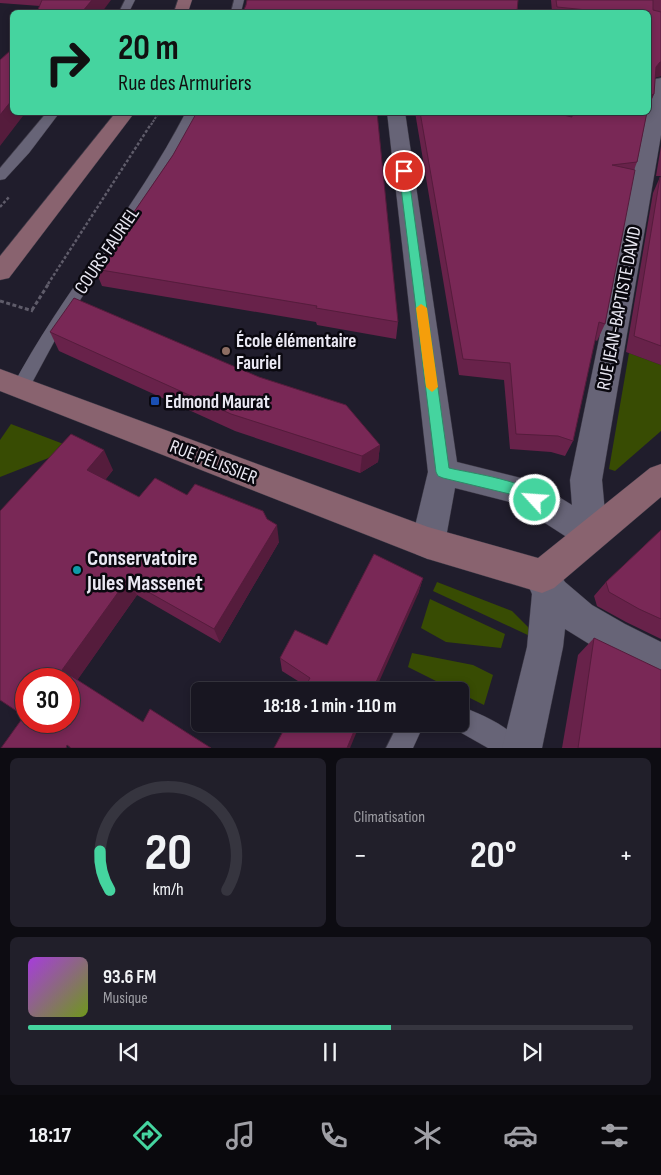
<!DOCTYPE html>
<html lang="fr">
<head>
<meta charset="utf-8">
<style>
	:root { --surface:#181621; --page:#211f2a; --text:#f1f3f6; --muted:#9f9fa5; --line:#36353f; --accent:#45d49f }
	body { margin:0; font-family:"Sofia Sans Condensed",sans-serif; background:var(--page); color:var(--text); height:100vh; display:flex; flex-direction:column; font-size:19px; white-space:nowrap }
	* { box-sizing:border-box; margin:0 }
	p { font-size:16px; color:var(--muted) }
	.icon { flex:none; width:28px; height:28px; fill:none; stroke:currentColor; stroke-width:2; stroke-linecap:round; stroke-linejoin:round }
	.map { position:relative; height:748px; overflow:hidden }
	.drawer { display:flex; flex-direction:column; gap:10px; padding:10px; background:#0d0c12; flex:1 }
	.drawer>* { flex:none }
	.hud { position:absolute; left:10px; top:10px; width:641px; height:105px; border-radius:8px; box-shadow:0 2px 8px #0003,0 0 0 1px var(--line); background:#45d49f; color:#111; overflow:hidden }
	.speed { position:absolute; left:15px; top:668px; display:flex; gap:10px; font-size:25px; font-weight:700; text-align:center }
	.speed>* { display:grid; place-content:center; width:65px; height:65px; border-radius:50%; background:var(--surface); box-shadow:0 2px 8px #0003,0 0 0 1px var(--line); line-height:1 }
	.speed .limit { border:8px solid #d22; background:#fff; color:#111 }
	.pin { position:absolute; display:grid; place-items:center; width:42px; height:42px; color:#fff; margin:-21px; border:2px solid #fff; border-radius:50%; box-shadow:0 1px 5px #0007 }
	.me { position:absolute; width:55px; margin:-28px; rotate:296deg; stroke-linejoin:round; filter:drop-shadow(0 0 4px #0008) }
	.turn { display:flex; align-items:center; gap:18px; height:105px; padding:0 25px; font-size:22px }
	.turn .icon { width:65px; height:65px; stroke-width:2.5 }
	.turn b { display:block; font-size:35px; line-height:42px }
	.big { font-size:38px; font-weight:700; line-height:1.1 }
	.drawer .tile { flex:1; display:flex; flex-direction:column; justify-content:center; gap:8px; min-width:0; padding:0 18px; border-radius:8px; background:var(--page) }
	.drawer .dial { align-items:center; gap:0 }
	.dial svg { height:130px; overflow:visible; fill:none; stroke:var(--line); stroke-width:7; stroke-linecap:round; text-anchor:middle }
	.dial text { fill:var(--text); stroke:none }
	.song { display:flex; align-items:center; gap:15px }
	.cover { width:60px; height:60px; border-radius:8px; background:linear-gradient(135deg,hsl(280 70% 55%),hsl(80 70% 35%)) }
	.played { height:5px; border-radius:2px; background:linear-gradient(90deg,var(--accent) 60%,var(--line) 60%) }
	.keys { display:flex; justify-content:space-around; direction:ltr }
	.heat { display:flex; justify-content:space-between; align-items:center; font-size:28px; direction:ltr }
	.drawer .tiles { flex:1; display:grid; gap:10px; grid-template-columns:1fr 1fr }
	.tile:last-child { grid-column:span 2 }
	.trip { position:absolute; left:191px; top:682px; width:278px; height:50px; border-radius:8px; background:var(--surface); box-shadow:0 2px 8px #0003,0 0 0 1px var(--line); font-weight:700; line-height:50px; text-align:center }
	.tab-bar { display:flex; height:80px; justify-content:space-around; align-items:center; background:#0a090d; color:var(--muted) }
	.tab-bar .icon { width:35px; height:35px }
	.tab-bar .on { color:var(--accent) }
	.tab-bar b { font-size:22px; color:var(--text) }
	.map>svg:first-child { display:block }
</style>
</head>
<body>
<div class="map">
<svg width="661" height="748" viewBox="0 0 661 748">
	<rect width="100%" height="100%" fill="#201d2c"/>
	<!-- green -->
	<g fill="#384c03">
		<polygon points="629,353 661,365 661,431 615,471 609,469"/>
		<polygon points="11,424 74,448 0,477 0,440"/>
		<polygon points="437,582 512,611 528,627 532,637 433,591"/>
		<polygon points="430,599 505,634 501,648 446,642 421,628"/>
		<polygon points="412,653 473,665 493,675 484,705 460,693 460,691 456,691 408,667"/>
	</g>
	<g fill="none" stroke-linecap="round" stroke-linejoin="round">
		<!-- service casing -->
		<g stroke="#3b3845" stroke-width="1">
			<g id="service">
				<polygon points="125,0 135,0 129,12 119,12"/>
				<polygon points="234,0 244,0 241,12 231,12"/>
				<polygon points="47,112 60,112 29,153 5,179 0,180 0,168"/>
				<path d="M186 112H198L177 153 61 329 27 392 21 394 15 392 12 387C63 291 136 209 186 112Z"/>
				<path d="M460 706C480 714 514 727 523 748H488L451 727 450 724H460Z"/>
				<polygon points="398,724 424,724 413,748 386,748"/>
			</g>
		</g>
		<!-- minor casing -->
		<g stroke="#3b3845" stroke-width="1">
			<g id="minor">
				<polygon points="661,78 661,135 602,480 607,534 603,545 591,549 579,545 514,503 455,488 445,543 440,554 428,559 416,554 411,543 428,472 387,112 405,112 457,462 533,481 572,505 570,480 646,112 649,112 652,83 655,79"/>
				<polygon points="543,563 555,568 565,582 592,605 625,624 661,642 661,680 599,650 565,629 563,647 542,748 502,748 527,647 532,594 526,580 531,568"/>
			</g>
		</g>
		<!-- secondary casing -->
		<g stroke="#3b3845" stroke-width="1">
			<g id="secondary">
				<polygon points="178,0 192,0 188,12 174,12"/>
				<polygon points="116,112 135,112 9,278 0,280 0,256"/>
				<polygon points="0,369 428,527 538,558 650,468 661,464 661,497 554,588 542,593 428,559 0,391"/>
			</g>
		</g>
		<!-- path-far2 -->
		<polyline stroke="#5f5c6a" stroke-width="2" stroke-dasharray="2.5 1" stroke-linecap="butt" points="151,125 159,112"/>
		<!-- path-far1 -->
		<g stroke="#5f5c6a" stroke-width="2.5" stroke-dasharray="3 2" stroke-linecap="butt">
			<polyline points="0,207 9,197"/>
			<polyline points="48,284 151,124"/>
		</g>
		<!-- path -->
		<g stroke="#5f5c6a" stroke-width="3" stroke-dasharray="4 2.5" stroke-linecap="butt">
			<polyline points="0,301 33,311"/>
			<polyline points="32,310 49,283"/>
		</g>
		<!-- service -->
		<use href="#service" fill="#676477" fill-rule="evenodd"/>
		<!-- minor -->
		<use href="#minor" fill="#676477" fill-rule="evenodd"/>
		<!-- secondary -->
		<use href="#secondary" fill="#89636f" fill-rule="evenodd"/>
	</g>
	<!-- wall -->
	<g fill="#68224a">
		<polygon points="0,0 111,0 40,6 0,3"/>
		<polygon points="551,0 661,0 661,76 655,77 654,94 649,106 649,12 552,12"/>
		<polygon points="415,112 550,112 565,115 565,112 647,112 637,162 634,170 605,324 597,341 595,340 573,441 565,456 551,452 510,449 504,380 459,375"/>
		<polygon points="661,146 661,176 656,176"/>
		<polygon points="173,155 398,322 396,339 317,325 316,322 102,286 95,269"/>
		<polygon points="660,177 661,177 661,365 626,352 653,193"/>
		<polygon points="50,332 380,445 378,462 360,473 235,431 59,351"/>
		<polygon points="113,470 105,480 139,497 279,542 220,643 137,595 77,680 143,722 211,748 24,716 0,511"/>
		<polygon points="661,530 661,639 626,622 597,606 594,596 606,582"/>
		<polygon points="423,578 418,594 306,686 282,671 280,658 327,645"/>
		<polygon points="594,638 661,748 562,748 578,655"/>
	</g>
	<!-- shaded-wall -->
	<g fill="#551c3c">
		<polygon points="92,0 111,0 102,12 82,12"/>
		<polygon points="660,62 661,62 661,76 654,78 656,67"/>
		<polygon points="654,94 649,106 649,100 651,95"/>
		<polygon points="12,100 12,112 26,112 0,146 0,115"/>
		<polygon points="380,445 378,462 360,473 362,456"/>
		<polygon points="104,450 113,470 98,489 87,470"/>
		<polygon points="277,525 279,542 220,643 214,629"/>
		<polygon points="423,578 418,594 375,691 372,691"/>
		<polygon points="127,580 137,595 76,682 62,670"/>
		<polygon points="357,724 360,724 350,748 347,748"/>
	</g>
	<!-- building -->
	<g fill="#792856" stroke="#551c3c" fill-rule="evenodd">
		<polygon points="42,0 92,0 82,12 37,12"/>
		<polygon points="247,0 518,0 517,12 243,12 246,5"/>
		<polygon points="556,0 653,0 653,10 661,12 661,62 660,62 656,67 654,94 651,95 649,104 649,12 607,12 557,7"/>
		<polygon points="12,49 12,100 0,115 0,60"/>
		<polygon points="197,112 377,112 398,322 316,308 317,306 95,269 173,155"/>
		<polygon points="420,112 550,112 572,117 572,112 647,112 637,162 612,165 635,170 605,324 599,322 573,441 558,436 516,434 510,363 463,359"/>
		<polygon points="660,177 661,177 661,346 634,336"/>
		<polygon points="74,298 259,377 346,405 380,445 362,456 231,414 50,332"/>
		<path d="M71 434 104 450 87 470 139 497 155 478 187 495 195 484 263 511 267 519 277 525 214 629 127 580 62 670 143 722 150 709 211 748H71L67 745 66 748H1L24 716 0 700V511ZM26 679H69V721H26Z"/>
		<polygon points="661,530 661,619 639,609 609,592 606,582"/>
		<polygon points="374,554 423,578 372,691 303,691 310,678 280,658 295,630 327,645"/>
		<polygon points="594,638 661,670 661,748 578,748"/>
		<polygon points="287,724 357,724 347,748 274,748"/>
	</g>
	<!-- route -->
	<path fill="#45d49f" stroke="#2d8a67" d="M404 168 408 171 449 468C469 473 533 481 542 500L540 504 535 505 518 496 443 478 438 476 436 472 399 171Z"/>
	<!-- slow -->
	<polygon fill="#f59e0b" points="421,304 427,308 438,387 432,392 426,387 416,308"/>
	<!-- markers -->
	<circle fill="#8d6e63" stroke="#0a080f" stroke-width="2" cx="226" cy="351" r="5"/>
	<rect fill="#1a4fb4" stroke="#0a080f" stroke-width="2" x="150" y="396" width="10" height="10" rx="2.5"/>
	<circle fill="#0f9aa8" stroke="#0a080f" stroke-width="2" cx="77" cy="570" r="5"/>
	<g text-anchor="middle" stroke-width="5" stroke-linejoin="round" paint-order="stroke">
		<!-- street labels -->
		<g font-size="19" fill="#eae8f3" stroke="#0a080f">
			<text transform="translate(106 250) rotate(-56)" y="7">COURS FAURIEL</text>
			<text transform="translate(618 308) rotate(-79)" y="7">RUE JEAN-BAPTISTE DAVID</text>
			<text transform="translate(214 461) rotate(21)" y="7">RUE PÉLISSIER</text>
		</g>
		<!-- poi labels -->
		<g font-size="19" font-weight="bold" fill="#eae8f3" stroke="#0a080f" text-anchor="start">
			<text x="236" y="347">École élémentaire<tspan x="236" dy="22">Fauriel</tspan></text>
			<text x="165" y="408">Edmond Maurat</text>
		</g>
		<!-- near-poi labels -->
		<g font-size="22" font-weight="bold" fill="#eae8f3" stroke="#0a080f" text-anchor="start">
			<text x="87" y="565">Conservatoire<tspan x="87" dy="25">Jules Massenet</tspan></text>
		</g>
	</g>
</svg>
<div class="speed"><div class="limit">30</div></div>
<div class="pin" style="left:404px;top:171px;background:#d93025"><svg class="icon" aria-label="arrive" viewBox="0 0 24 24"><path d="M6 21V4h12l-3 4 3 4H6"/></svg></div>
<svg class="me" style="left:535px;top:500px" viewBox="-20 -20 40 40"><circle r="17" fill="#45d49f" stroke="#fff" stroke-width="3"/><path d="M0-11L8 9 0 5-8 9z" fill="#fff"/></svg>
<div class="trip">18:18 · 1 min · 110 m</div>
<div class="hud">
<div class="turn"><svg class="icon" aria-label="right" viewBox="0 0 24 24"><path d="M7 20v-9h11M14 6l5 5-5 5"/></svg><div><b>20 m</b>Rue des Armuriers</div></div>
</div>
</div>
<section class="drawer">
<div class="tiles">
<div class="tile dial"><svg viewBox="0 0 100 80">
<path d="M14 69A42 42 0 1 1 86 69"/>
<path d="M14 69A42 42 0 0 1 8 45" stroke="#45d49f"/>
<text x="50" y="56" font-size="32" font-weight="700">20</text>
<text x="50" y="72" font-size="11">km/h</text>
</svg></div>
<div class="tile"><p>Climatisation</p>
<div class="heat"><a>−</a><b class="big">20°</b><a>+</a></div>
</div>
<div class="tile">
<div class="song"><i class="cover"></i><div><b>93.6 FM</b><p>Musique</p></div></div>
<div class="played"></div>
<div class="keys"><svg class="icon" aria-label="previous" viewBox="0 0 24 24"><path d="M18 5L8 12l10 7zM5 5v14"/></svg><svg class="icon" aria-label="pause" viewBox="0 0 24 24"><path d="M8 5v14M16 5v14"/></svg><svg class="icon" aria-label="next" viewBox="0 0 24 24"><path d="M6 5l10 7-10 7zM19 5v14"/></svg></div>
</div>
</div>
</section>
<nav class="tab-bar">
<b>18:17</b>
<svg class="icon on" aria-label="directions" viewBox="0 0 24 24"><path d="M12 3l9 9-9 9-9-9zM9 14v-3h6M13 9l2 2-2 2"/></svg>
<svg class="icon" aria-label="music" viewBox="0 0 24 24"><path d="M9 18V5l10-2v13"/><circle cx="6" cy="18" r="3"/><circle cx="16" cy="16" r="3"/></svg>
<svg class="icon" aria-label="phone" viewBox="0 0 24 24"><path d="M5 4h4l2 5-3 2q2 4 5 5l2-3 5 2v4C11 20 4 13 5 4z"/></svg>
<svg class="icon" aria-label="climate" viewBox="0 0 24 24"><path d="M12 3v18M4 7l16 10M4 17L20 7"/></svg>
<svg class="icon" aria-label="car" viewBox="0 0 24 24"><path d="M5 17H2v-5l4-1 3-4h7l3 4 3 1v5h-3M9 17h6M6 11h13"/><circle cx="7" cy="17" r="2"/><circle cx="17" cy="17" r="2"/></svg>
<svg class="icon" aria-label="filters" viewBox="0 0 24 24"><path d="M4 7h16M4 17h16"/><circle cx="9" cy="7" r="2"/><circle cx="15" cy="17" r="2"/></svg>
</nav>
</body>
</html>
